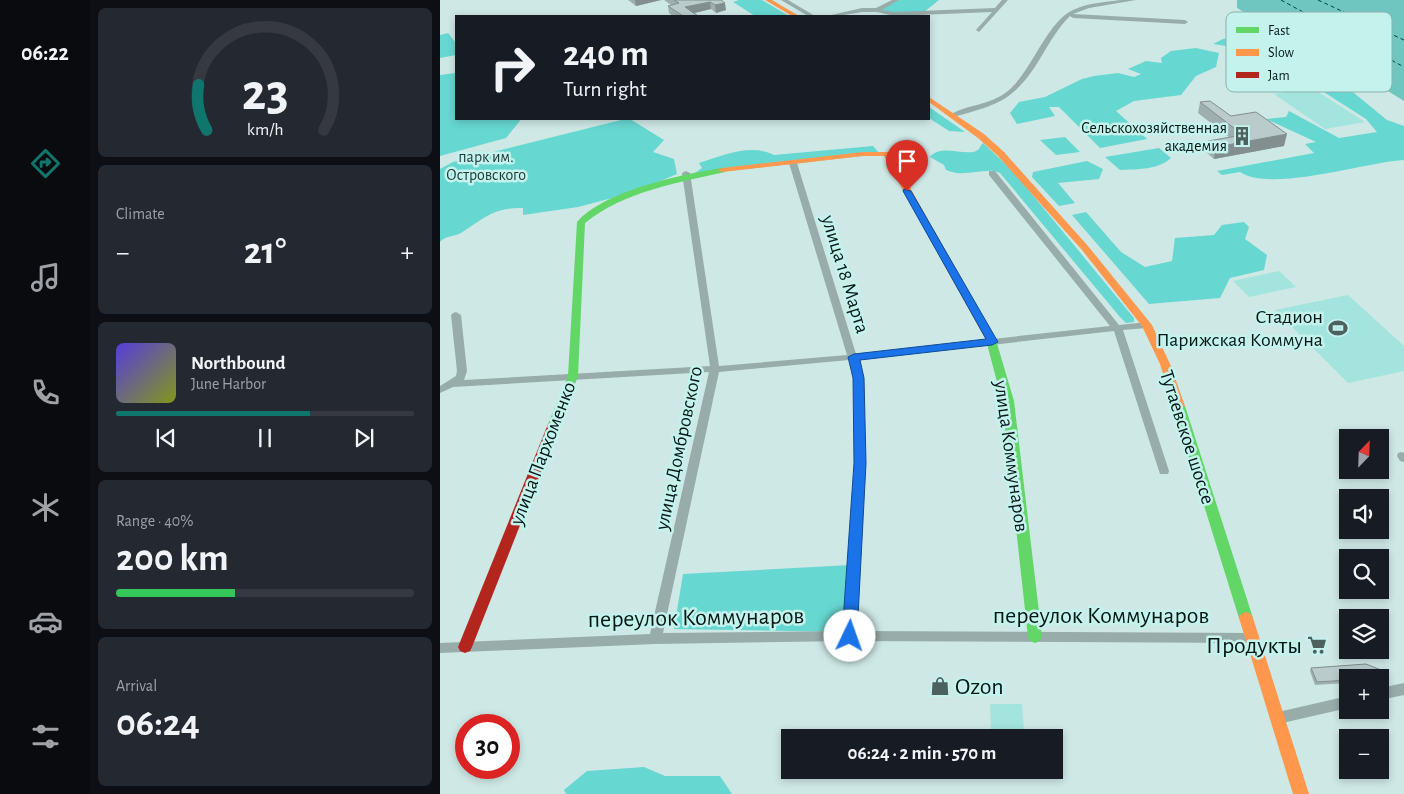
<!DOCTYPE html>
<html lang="en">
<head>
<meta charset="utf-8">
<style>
	:root { --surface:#171b24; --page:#242831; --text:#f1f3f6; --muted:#9ea1a6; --line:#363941; --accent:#0f766e }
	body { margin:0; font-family:"Alegreya Sans",sans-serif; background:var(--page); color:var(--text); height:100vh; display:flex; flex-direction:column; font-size:19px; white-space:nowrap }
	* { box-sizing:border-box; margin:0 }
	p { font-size:16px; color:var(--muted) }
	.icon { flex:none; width:28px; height:28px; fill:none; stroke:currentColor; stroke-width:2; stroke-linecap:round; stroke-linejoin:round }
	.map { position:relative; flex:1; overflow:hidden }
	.details { display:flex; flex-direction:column; gap:8px; padding:8px; background:#0d0f14; width:350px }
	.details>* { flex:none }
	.hud { position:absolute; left:15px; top:15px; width:475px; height:105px; border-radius:0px; box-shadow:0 2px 8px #0003; background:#171b24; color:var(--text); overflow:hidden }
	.needle { width:32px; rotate:23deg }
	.fabs { position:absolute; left:899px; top:429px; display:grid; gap:10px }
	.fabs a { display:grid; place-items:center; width:50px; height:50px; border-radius:0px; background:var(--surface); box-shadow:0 2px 8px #0003; font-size:25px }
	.speed { position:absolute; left:15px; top:714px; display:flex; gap:10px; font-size:25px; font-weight:700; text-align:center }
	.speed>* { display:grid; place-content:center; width:65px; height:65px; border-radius:50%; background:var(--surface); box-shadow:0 2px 8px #0003; line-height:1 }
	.speed .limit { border:8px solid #d22; background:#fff; color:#111 }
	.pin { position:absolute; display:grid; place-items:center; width:42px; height:42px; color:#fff; margin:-51px -21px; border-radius:50% 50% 50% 0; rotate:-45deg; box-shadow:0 0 5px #0007 }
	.pin .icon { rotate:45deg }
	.me { position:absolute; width:55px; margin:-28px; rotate:3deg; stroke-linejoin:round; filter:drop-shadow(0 0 4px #0008) }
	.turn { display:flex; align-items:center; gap:18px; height:105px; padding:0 25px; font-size:22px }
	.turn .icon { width:65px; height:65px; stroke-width:2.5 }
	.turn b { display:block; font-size:35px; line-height:42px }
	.big { font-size:38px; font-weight:700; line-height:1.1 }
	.details .tile { flex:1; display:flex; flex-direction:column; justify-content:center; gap:8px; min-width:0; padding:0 18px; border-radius:8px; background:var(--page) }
	.details .dial { align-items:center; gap:0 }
	.dial svg { height:130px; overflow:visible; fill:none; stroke:var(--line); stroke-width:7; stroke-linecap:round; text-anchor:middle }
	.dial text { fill:var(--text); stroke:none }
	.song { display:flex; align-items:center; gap:15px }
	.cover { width:60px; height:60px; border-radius:8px; background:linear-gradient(135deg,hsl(250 70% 55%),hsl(70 70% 35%)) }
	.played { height:5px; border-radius:2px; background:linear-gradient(90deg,var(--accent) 65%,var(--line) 65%) }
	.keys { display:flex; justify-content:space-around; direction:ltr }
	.heat { display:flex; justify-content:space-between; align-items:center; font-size:28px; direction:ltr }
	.charge { height:8px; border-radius:4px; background:linear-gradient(90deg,#34c759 40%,var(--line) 0) }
	.trip { position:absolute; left:341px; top:729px; width:282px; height:50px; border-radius:0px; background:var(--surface); box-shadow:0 2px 8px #0003; font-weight:700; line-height:50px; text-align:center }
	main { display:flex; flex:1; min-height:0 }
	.dock { display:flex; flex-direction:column; width:90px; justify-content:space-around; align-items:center; background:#090b0e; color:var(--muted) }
	.dock .icon { width:35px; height:35px }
	.dock .active { color:var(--accent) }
	.dock b { font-size:22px; color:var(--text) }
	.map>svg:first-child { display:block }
</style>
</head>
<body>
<main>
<nav class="dock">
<b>06:22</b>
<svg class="icon active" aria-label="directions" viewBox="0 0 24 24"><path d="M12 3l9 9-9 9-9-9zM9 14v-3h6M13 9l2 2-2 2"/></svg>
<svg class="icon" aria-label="music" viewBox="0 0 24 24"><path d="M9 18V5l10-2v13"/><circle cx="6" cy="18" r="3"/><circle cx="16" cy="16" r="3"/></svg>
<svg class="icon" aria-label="phone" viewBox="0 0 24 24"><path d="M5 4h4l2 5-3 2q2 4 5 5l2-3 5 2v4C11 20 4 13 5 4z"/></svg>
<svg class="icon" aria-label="climate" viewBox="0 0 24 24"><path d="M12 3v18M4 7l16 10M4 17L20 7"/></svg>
<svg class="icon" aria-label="car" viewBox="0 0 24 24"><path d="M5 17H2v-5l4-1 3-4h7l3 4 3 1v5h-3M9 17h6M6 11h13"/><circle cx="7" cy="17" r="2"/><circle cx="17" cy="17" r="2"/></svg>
<svg class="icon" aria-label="filters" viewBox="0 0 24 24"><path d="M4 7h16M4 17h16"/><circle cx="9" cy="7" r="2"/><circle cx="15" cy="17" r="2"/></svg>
</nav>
<section class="details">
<div class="tile dial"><svg viewBox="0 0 100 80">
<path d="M14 69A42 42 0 1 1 86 69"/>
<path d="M14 69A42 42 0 0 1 9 41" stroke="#0f766e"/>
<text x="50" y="56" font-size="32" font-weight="700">23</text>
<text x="50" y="72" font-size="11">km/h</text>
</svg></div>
<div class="tile"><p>Climate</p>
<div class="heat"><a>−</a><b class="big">21°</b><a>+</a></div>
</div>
<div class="tile">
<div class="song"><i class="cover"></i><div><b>Northbound</b><p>June Harbor</p></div></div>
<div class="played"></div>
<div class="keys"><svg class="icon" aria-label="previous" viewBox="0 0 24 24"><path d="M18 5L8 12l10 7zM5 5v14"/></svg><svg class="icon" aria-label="pause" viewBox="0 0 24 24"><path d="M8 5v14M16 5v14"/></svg><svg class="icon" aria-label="next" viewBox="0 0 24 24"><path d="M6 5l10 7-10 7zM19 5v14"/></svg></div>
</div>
<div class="tile"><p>Range · 40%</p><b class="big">200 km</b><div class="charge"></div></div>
<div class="tile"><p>Arrival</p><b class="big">06:24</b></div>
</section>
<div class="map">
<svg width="964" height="794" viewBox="0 0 964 794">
	<rect width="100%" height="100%" fill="#cee8e5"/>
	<!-- green -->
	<g fill="#a3e4de">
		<polygon points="872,88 925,122 885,129 834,94"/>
		<polygon points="839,271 856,287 809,297 793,281"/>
		<polygon points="908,295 964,346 964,371 908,383 835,310"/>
		<polygon points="550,704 582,704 584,731 551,731"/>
	</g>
	<!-- forest -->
	<g fill="#67d7d1">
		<polygon points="299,0 322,0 349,16 315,16 293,2"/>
		<polygon points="459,0 499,0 484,12 455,13 440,10"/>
		<polygon points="8,33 16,43 16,55 0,58 0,35"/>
		<polygon points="817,34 873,69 898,81 876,85 845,79 854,74 813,48 804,45 793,47 773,44 783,39"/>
		<polygon points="756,48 779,53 776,67 756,76 741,95 694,101 676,111 707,139 660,148 619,107 609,107 615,116 577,124 570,113 579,102 605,97 642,79 654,76 678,73 694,77 701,74 688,69 706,61 722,63 721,58 731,51"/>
		<polygon points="16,73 16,119 79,119 80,121 66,138 0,156 0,75"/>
		<path d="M887 84H903L947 120 964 126V160C925 162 831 193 800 172L782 175 777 171 874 153 865 144 876 142 826 119 846 117 849 111 899 138 937 132 926 119 876 87Z"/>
		<polygon points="489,107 525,132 509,131 489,118"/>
		<path d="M185 119H190L224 140 213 152 234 159 237 174 195 192 138 207 83 215V208C54 207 44 218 21 233 14 237 6 235 0 242V169L13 162Z"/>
		<polygon points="625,137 640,152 616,155 600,140"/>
		<path d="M543 143 573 171 694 318V322L686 323 680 317 560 173C544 166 526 179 506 170L504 165 490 157C502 142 529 159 539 149 540 147 541 145 543 143Z"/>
		<path d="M433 146 440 154 252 175 262 168 259 163C282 156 311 143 334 155Z"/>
		<path d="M719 148 731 158C718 170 698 169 680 170L665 157Z"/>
		<polygon points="647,161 663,169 659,179 618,183 635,203 619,206 592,177 593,172"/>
		<polygon points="646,212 681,252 705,267 732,261 735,238 774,235 782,225 804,222 809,227 805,239 827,255 824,270 790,278 780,298 709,304 632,215"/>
		<polygon points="410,565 407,632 234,629 243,574"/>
		<polygon points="204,767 225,776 280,776 292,794 126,794 124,790 147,771"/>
	</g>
	<!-- water -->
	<polygon fill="#6fc6c1" points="797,0 964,0 964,101 856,34 802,11 797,8"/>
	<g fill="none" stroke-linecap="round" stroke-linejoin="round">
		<!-- ferry -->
		<g stroke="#004744" stroke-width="1" stroke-dasharray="4 3" stroke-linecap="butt">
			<polyline points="841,0 964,67"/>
			<polyline points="878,0 964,40"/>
		</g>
		<!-- street -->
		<g fill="#98acaa" fill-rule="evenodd">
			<polygon points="341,0 348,0 375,16 368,16"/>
			<polygon points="452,0 459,0 442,10 454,12 555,8 562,0 568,0 539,32 536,30 552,12 454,16 437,12 422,12 398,16 387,16 422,8 436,8"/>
			<path d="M681 0H696L649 8 633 14 745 20 748 22 745 24 633 18 630 16C618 28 610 42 601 57 575 100 560 104 513 117L510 115C526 104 551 106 569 90 592 70 607 22 633 10 647 3 665 2 681 0Z"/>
			<path d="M350 161 357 163 416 354 670 326 549 175V171H555L679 325 707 322 712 325 707 328 683 330 729 471 728 474H720L719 471 674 331 418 360 424 378 425 463 417 631 813 633 818 634 819 638 818 642 813 643 410 641 215 644 0 653V643L210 634 269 372 13 387 0 393V386L16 376 17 371 11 315 13 313 16 312 21 315 27 371 24 380 270 366 242 173 246 171 250 173 279 366 407 355 349 163ZM409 360 414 378 415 463 404 631 223 633 279 372Z"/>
			<polygon points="962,452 964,453 964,462 960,461 957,456 958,453"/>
			<polygon points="964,683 964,695 940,700 940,688"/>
			<polygon points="908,696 908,708 838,724 833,722 831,718 833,714 838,712"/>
		</g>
		<!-- fast -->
		<g fill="#63d668" fill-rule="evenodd">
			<path d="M282 168H285V172C237 183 185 191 145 223L138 376 120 424 118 427H110L108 424 128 376 137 222C164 191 242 174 282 168Z"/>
			<polygon points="551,337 556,340 574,401 602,637 600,641 595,643 590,641 588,637 562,401 546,340"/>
			<polygon points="739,402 745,406 813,618 811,622 806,624 801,622 799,618 733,406"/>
		</g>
		<!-- slow -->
		<g fill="#ff974d" fill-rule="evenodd">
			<polygon points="325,0 332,0 359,16 352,16"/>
			<polygon points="489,97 544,134 564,152 648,246 712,325 730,364 745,406 743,409 735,409 733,406 720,364 702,326 642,250 558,156 538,138 489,102"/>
			<polygon points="423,152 450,152 556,340 555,342 551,343 546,340 444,156 423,156 282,172 278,170 282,168"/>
			<polygon points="806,612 811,614 813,618 869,794 853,794 799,618 801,614"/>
		</g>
		<!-- jam -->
		<polygon fill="#b3261e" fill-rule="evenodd" points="114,420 120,424 32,647 30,651 25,653 20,651 18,647 108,424"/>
	</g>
	<!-- wall -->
	<g fill="#9fafaf">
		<polygon points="188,0 221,0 196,6"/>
		<polygon points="224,0 281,0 286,10 276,13 271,9 254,13 258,16 233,16 229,13 228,6 231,5"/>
		<polygon points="760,102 791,116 844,146 774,159 766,152 768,141 789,137 758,113"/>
		<polygon points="926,664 941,670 945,678 943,682 940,682 940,678 908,678 908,687 906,683 875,685 870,671 871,668"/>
	</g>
	<!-- shaded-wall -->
	<g fill="#828f8e">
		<polygon points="195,0 221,0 196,6"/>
		<polygon points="270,2 271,9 246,15 245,7"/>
		<polygon points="285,3 286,10 276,13 275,5"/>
		<polygon points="847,134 844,146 774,159 776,147"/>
	</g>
	<!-- building -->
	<g fill="#b9cccb" stroke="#828f8e">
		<polygon points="234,0 281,0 285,3 275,5 270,2 245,7 258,16 243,16 228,6 239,3"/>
		<polygon points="770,101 791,116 816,112 847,134 776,147 768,141 803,135 760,102"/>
		<polygon points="926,664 941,670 945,678 908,678 908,680 877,682 871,668"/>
	</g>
	<!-- route -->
	<polygon fill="#1a73e8" stroke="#114b97" points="464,189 471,191 558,342 552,345 420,360 424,378 426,463 417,636 415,640 410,642 405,640 402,636 414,463 413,378 408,357 414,354 546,339 463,191"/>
	<!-- icons -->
	<defs>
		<g id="building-bare" transform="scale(1.5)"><path d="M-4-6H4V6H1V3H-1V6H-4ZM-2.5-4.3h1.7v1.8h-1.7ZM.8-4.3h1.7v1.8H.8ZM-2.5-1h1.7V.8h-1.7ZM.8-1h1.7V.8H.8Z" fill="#4d615f" stroke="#c4f2ed" stroke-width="2.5" paint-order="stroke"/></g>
		<g id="stadium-bare" transform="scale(1.5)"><path d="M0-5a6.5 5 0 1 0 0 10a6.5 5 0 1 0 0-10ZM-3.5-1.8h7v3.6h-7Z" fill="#4d615f" stroke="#c4f2ed" stroke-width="2.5" paint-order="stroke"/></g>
		<g id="supermarket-bare" transform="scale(1.5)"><path d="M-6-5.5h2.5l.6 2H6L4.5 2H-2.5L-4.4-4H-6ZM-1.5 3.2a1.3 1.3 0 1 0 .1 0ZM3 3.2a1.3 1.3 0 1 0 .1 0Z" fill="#4d615f" stroke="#c4f2ed" stroke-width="2.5" paint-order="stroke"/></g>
		<g id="shop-bare" transform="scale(1.5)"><path d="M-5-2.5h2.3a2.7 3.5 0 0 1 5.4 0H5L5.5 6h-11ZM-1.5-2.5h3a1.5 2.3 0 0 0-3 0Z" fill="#4d615f" stroke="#c4f2ed" stroke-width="2.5" paint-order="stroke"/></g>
	</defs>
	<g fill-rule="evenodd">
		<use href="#building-bare" x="802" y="136"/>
		<use href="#stadium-bare" x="898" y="328"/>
		<use href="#supermarket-bare" x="877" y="645"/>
		<use href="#shop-bare" x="500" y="686"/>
	</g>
	<g text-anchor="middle" stroke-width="5" stroke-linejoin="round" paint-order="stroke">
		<!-- far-poi labels -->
		<g font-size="16" fill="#071817" stroke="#c4f2ed" text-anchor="end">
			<text x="787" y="133">Сельскохозяйственная<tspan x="787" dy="18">академия</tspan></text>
		</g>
		<!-- far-park labels -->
		<g font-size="16" fill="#1e3836" stroke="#c4f2ed">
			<text x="46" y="162">парк им.<tspan x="46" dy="18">Островского</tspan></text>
		</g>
		<!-- street labels -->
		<g font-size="20" fill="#071817" stroke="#c4f2ed">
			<text transform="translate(406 274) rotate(73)" y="7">улица 18 Марта</text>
			<text transform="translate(748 437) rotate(72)" y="7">Тутаевское шоссе</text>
			<text transform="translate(238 448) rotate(-78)" y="7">улица Домбровского</text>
			<text transform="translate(102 453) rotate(-69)" y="7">улица Пархоменко</text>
			<text transform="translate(572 456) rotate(82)" y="7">улица Коммунаров</text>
		</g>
		<!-- poi labels -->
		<g font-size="20" fill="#071817" stroke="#c4f2ed" text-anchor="end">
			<text x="883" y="323">Стадион<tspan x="883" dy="23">Парижская Коммуна</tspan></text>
		</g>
		<!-- near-street labels -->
		<g font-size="24" fill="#071817" stroke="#c4f2ed">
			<text x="661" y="623">переулок Коммунаров</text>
			<text transform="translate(256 617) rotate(-1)" y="8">переулок Коммунаров</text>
		</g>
		<!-- near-poi labels -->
		<g font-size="24" fill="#071817" stroke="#c4f2ed" text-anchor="end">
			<text x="862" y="653">Продукты</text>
			<text x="515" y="694" text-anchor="start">Ozon</text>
		</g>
	</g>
	<!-- legend -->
	<rect x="786" y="12" width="166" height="80" rx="8" fill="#c4f2ed" stroke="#8bb1ad" stroke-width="1"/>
	<rect x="796" y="27" width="23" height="6" fill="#63d668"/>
	<rect x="796" y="49" width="23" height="7" fill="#ff974d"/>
	<rect x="796" y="72" width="23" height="6" fill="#b3261e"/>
	<g font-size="14" fill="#071817">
		<text x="828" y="35">Fast</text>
		<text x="828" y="57">Slow</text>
		<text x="828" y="80">Jam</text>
	</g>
</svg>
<div class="fabs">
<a><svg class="needle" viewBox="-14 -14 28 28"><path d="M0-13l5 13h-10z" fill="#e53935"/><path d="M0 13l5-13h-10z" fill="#9ea1a6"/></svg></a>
<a><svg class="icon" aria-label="sound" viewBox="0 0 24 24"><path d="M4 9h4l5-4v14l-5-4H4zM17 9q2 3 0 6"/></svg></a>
<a><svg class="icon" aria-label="search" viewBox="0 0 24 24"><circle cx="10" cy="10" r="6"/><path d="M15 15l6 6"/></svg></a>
<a><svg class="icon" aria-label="layers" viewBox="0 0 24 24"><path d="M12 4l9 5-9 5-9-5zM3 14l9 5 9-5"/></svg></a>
<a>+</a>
<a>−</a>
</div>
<div class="speed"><div class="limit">30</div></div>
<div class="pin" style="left:467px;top:191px;background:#d93025"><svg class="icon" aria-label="arrive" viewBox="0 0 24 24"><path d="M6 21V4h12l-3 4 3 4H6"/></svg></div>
<svg class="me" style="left:410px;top:636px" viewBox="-20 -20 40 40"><circle r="19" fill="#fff"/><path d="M0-13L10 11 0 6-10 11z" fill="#1a73e8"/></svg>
<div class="trip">06:24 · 2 min · 570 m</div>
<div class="hud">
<div class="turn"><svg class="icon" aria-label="right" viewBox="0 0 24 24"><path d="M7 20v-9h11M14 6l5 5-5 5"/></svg><div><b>240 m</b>Turn right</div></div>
</div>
</div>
</main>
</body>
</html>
